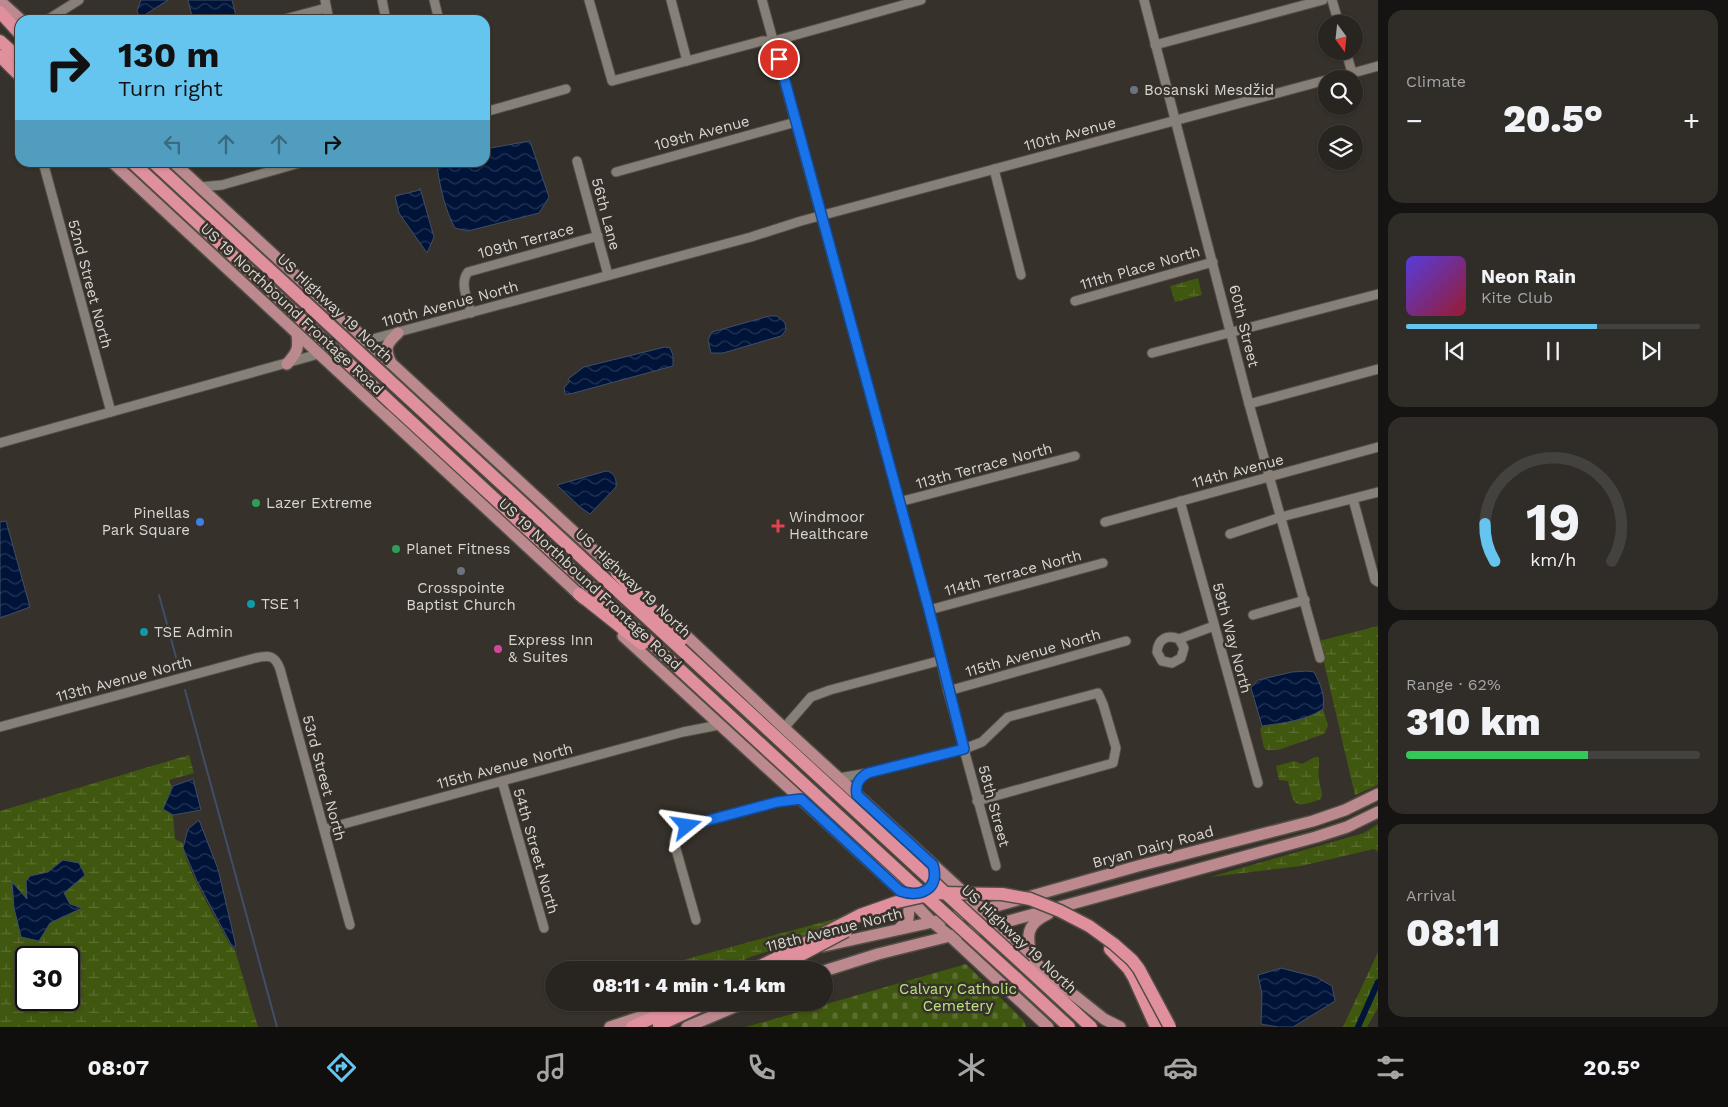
<!DOCTYPE html>
<html lang="en">
<head>
<meta charset="utf-8">
<style>
	:root { --surface:#282520; --page:#302d29; --text:#f1f3f6; --muted:#a5a5a5; --line:#44423e; --accent:#65c5ef }
	body { margin:0; font-family:"Work Sans",sans-serif; background:var(--page); color:var(--text); height:100vh; display:flex; flex-direction:column; font-size:19px; white-space:nowrap }
	* { box-sizing:border-box; margin:0 }
	p { font-size:16px; color:var(--muted) }
	.icon { flex:none; width:28px; height:28px; fill:none; stroke:currentColor; stroke-width:2; stroke-linecap:round; stroke-linejoin:round }
	.map { position:relative; flex:1; overflow:hidden }
	.drawer { display:flex; flex-direction:column; gap:10px; padding:10px; background:#161412; width:350px }
	.drawer>* { flex:none }
	.top-card { position:absolute; left:15px; top:15px; width:475px; height:152px; border-radius:15px; box-shadow:0 1px 4px #0004,0 0 0 1px var(--line); background:#65c5ef; color:#111; overflow:hidden }
	.needle { width:32px; rotate:165deg }
	.controls { position:absolute; left:1318px; top:15px; display:grid; gap:10px }
	.controls a { display:grid; place-items:center; width:45px; height:45px; border-radius:50%; background:var(--surface); box-shadow:0 1px 4px #0004,0 0 0 1px var(--line); font-size:25px }
	.speed { position:absolute; left:15px; top:946px; display:flex; gap:10px; font-size:25px; font-weight:700; text-align:center }
	.speed>* { display:grid; place-content:center; width:65px; height:65px; border-radius:50%; background:var(--surface); box-shadow:0 1px 4px #0004,0 0 0 1px var(--line); line-height:1 }
	.speed .limit { border:2px solid #111; border-radius:8px; background:#fff; color:#111 }
	.pin { position:absolute; display:grid; place-items:center; width:42px; height:42px; color:#fff; margin:-21px; border:2px solid #fff; border-radius:50%; box-shadow:0 1px 5px #0007 }
	.me { position:absolute; width:55px; margin:-28px; rotate:75deg; stroke-linejoin:round; filter:drop-shadow(0 0 4px #0008) }
	.turn { display:flex; align-items:center; gap:18px; height:105px; padding:0 20px; font-size:22px }
	.turn .icon { width:65px; height:65px; stroke-width:2.5 }
	.turn b { display:block; font-size:35px; line-height:42px }
	.lanes { display:flex; align-items:center; height:48px; padding:0 20px; background:#0003; justify-content:center; gap:25px; direction:ltr }
	.lanes .off { opacity:.35 }
	.big { font-size:38px; font-weight:800; line-height:1.1 }
	.drawer .widget { flex:1; display:flex; flex-direction:column; justify-content:center; gap:8px; min-width:0; padding:0 18px; border-radius:15px; background:var(--page) }
	.drawer .dial { align-items:center; gap:0 }
	.dial svg { height:130px; overflow:visible; fill:none; stroke:var(--line); stroke-width:7; stroke-linecap:round; text-anchor:middle }
	.dial text { fill:var(--text); stroke:none }
	.song { display:flex; align-items:center; gap:15px }
	.cover { width:60px; height:60px; border-radius:8px; background:linear-gradient(135deg,hsl(250 70% 55%),hsl(350 70% 35%)) }
	.played { height:5px; border-radius:2px; background:linear-gradient(90deg,var(--accent) 65%,var(--line) 65%) }
	.keys { display:flex; justify-content:space-around; direction:ltr }
	.heat { display:flex; justify-content:space-between; align-items:center; font-size:28px; direction:ltr }
	.charge { height:8px; border-radius:4px; background:linear-gradient(90deg,#34c759 62%,var(--line) 0) }
	.trip { position:absolute; left:545px; top:961px; width:288px; height:50px; border-radius:25px; background:var(--surface); box-shadow:0 1px 4px #0004,0 0 0 1px var(--line); font-weight:800; line-height:50px; text-align:center }
	.menu { display:flex; height:80px; justify-content:space-around; align-items:center; background:#100f0d; color:var(--muted) }
	.menu .icon { width:35px; height:35px }
	.menu .active { color:var(--accent) }
	.menu b { font-size:22px; color:var(--text) }
	main { display:flex; flex:1; min-height:0 }
	.map>svg:first-child { display:block }
</style>
</head>
<body>
<main>
<div class="map">
<svg width="1378" height="1027" viewBox="0 0 1378 1027">
	<defs>
		<pattern id="wetland-marsh" width="20" height="14" patternUnits="userSpaceOnUse" patternTransform="scale(1.25)"><rect width="20" height="14" fill="#40570f"/><path d="M1 5h8M5 5V1M11 12h8M15 12V8" fill="none" stroke="#5b6e31"/></pattern>
		<pattern id="cemetery-stones" width="16" height="16" patternUnits="userSpaceOnUse" patternTransform="scale(1.25)"><rect width="16" height="16" fill="#40570f"/><path d="M2 7V4a2 2 0 0 1 4 0v3zM10 15v-3a2 2 0 0 1 4 0v3z" fill="#5b6e31"/></pattern>
		<pattern id="water-waves" width="16" height="10" patternUnits="userSpaceOnUse" patternTransform="scale(1.25)"><rect width="16" height="10" fill="#00143a"/><path d="M0 5q4-4 8 0t8 0" fill="none" stroke="#253555"/></pattern>
	</defs>
	<rect width="100%" height="100%" fill="#36312a"/>
	<!-- wetland -->
	<g fill="url(#wetland-marsh)" fill-rule="evenodd">
		<polygon points="1198,278 1202,295 1175,302 1170,286"/>
		<polygon points="1378,626 1378,785 1355,795 1319,641"/>
		<path d="M1323 709 1328 726 1324 734 1278 750H1267L1264 748 1260 729 1262 726C1283 723 1305 721 1323 709Z"/>
		<path d="M189 755 194 773 169 780 172 787 163 809 173 815 175 839 184 844C181 862 222 929 232 948L234 947 258 1027H0V811ZM63 860 85 875 64 893 70 904 81 909 50 923 39 941 13 883 27 900 30 876 48 872ZM26 958H69V1000H26Z"/>
		<path d="M1315 757H1319C1319 765 1318 772 1319 779 1319 787 1324 791 1321 799 1295 808 1294 808 1288 781L1279 780 1276 766 1294 761 1302 764Z"/>
		<polygon points="1378,824 1378,852 1374,849 1301,866 1210,877 1364,833"/>
		<polygon points="882,906 820,936 753,956 721,970 650,969"/>
		<polygon points="1378,952 1378,1008 1367,1027 1343,1027"/>
	</g>
	<!-- cemetery -->
	<polygon fill="url(#cemetery-stones)" points="966,964 1024,1021 1026,1027 746,1027"/>
	<!-- water -->
	<g fill="url(#water-waves)" stroke="#414e67">
		<polygon points="141,0 168,0 140,18 137,11"/>
		<polygon points="188,0 232,0 237,20 175,20 192,16"/>
		<path d="M530 141 549 197 539 213 468 231 455 228C445 210 440 187 437 166L440 163 485 162V149Z"/>
		<polygon points="420,188 434,237 427,253 399,213 395,196 420,190"/>
		<polygon points="769,316 777,316 785,323 786,330 781,336 723,353 711,353 708,340 712,332"/>
		<polygon points="665,347 670,348 673,355 673,366 570,394 565,394 564,388 570,381 568,379 584,367"/>
		<path d="M606 471C614 472 617 479 616 487L590 514 580 507 557 485Z"/>
		<polygon points="6,521 30,607 0,618 0,522"/>
		<path d="M1307 671 1314 672C1321 685 1325 695 1323 709 1305 721 1283 723 1262 726L1251 688 1258 680 1292 672Z"/>
		<polygon points="193,779 201,810 173,815 163,809 173,786"/>
		<polygon points="199,820 218,869 236,946 233,948 197,881 183,848 188,829"/>
		<polygon points="63,860 79,863 85,875 64,893 70,904 82,908 50,923 39,941 21,937 14,908 12,882 27,899 26,881 30,876 48,872"/>
		<polygon points="1281,968 1316,977 1332,986 1335,1001 1293,1027 1278,1027 1261,1024 1262,994 1258,975"/>
	</g>
	<g fill="none" stroke-linecap="round" stroke-linejoin="round">
		<!-- stream -->
		<g stroke="#414e67" stroke-width="2">
			<polyline points="159,595 179,668"/>
			<polyline points="185,690 277,1027"/>
		</g>
		<!-- canal -->
		<polyline stroke="#00143a" stroke-width="6" points="1358,1027 1378,982"/>
		<!-- minor casing -->
		<g stroke="#524e47" stroke-width="11">
			<g id="minor">
				<polyline points="325,0 329,20"/>
				<polyline points="382,0 386,20"/>
				<polyline points="434,0 439,20"/>
				<polyline points="589,0 612,81 762,41 774,41 921,0"/>
				<polyline points="671,0 687,61"/>
				<polyline points="762,0 929,610 948,691 996,866"/>
				<polyline points="1144,0 1249,404 1320,658"/>
				<polyline points="1332,0 1339,24"/>
				<polyline points="47,20 79,0"/>
				<polyline points="281,20 326,8"/>
				<polyline points="1155,45 1323,0"/>
				<polyline points="1346,51 1352,73"/>
				<polyline points="17,73 20,83"/>
				<polyline points="1331,79 1378,66"/>
				<polyline points="485,112 566,89"/>
				<polyline points="577,161 608,275"/>
				<polyline points="43,162 111,412"/>
				<polyline points="994,169 1021,275"/>
				<polyline points="616,172 796,122"/>
				<polyline points="199,187 222,185 303,162"/>
				<polyline points="1075,301 1213,262"/>
				<path d="M471 313C468 300 459 283 468 272L598 236"/>
				<polyline points="1152,353 1378,294"/>
				<polyline points="1249,404 1378,369"/>
				<polyline points="0,443 365,341 751,237 801,221 1326,80"/>
				<polyline points="1353,499 1375,580 1378,582"/>
				<polyline points="1180,501 1258,783"/>
				<polyline points="899,502 1075,456"/>
				<polyline points="1105,522 1378,447"/>
				<polyline points="1230,534 1281,517 1378,492"/>
				<polyline points="929,610 1103,563"/>
				<polyline points="1253,615 1305,600"/>
				<path d="M1179 639 1184 648 1181 658 1172 663 1162 661 1157 652C1158 639 1167 634 1179 639L1214 626"/>
				<polyline points="948,691 1126,641"/>
				<path d="M0 727 255 658C269 655 275 655 280 669L350 925"/>
				<polyline points="784,728 811,697 830,690 942,660"/>
				<polyline points="839,778 868,773 964,749 982,742 1008,717 1098,693 1103,704 1116,748 1113,763 977,801"/>
				<polyline points="502,781 544,928"/>
				<polyline points="325,829 683,732 719,725"/>
				<polyline points="696,920 674,842 676,834 683,827 777,802 801,799"/>
			</g>
		</g>
		<!-- major casing -->
		<g stroke="#524e47" stroke-width="14">
			<g id="major">
				<polyline points="0,1 21,20"/>
				<polyline points="112,162 584,599"/>
				<polyline points="173,162 624,578"/>
				<path d="M391 363C384 348 386 344 398 333"/>
				<path d="M287 364C297 352 299 350 297 334"/>
				<polyline points="663,614 784,728 998,924 1045,972 1104,1019 1120,1027"/>
				<polyline points="623,636 910,899 932,922 950,936 1048,1027"/>
				<polyline points="899,929 908,919 910,899"/>
				<polyline points="824,946 924,924 982,910 1138,866 1313,821 1345,810 1378,794"/>
				<path d="M1032 958C1026 936 1026 924 1048 914"/>
				<polyline points="824,971 878,954 998,924 1316,837 1347,827 1378,812"/>
				<polyline points="610,1027 649,1014"/>
				<polyline points="687,1027 746,1002"/>
			</g>
		</g>
		<!-- highway casing -->
		<g stroke="#524e47" stroke-width="15">
			<g id="highway">
				<polyline points="0,12 20,34"/>
				<polyline points="0,41 20,59"/>
				<polyline points="0,56 17,73"/>
				<polyline points="132,162 284,303"/>
				<polyline points="153,162 294,292"/>
				<polyline points="402,392 918,868"/>
				<polyline points="392,404 907,879"/>
				<polyline points="617,573 681,640"/>
				<polyline points="579,594 642,644"/>
				<polyline points="1110,949 1128,968 1134,978 1156,1027"/>
				<polyline points="1025,966 1091,1027"/>
				<polyline points="1016,978 1069,1027"/>
				<polyline points="659,1025 709,1002"/>
				<polyline points="632,1027 688,1002"/>
			</g>
		</g>
		<!-- minor -->
		<use href="#minor" stroke="#878078" stroke-width="9"/>
		<!-- major -->
		<use href="#major" stroke="#bc898e" stroke-width="11"/>
		<!-- highway -->
		<use href="#highway" stroke="#e08f9d" stroke-width="12"/>
		<!-- highway-bridge casing -->
		<g stroke="#524e47" stroke-width="15" stroke-linecap="butt">
			<g id="highway-bridge">
				<polyline points="294,292 402,392"/>
				<polyline points="284,303 392,404"/>
				<polyline points="918,868 1025,966"/>
				<polyline points="907,879 1016,978"/>
				<polyline points="753,970 860,915 897,902 938,893 1002,894 1030,899 1060,911 1089,926 1114,944 1132,960 1139,969 1170,1027"/>
				<polyline points="773,970 846,931"/>
			</g>
		</g>
		<!-- highway-bridge -->
		<use href="#highway-bridge" stroke="#e08f9d" stroke-width="12"/>
	</g>
	<g fill="none" stroke-linecap="round" stroke-linejoin="round">
		<!-- route casing -->
		<g stroke="#114b97" stroke-width="12">
			<path id="route" d="M687 826 777 802 801 799 900 891C921 898 940 889 933 865L857 795C855 784 859 778 868 773L964 749 929 610 779 59"/>
		</g>
		<!-- route -->
		<use href="#route" stroke="#1a73e8" stroke-width="9"/>
	</g>
	<!-- markers -->
	<g fill="#6b7280" stroke="#36312a" stroke-width="2">
		<circle cx="1134" cy="90" r="5"/>
		<circle cx="461" cy="571" r="5"/>
	</g>
	<g fill="#2e9e5b" stroke="#36312a" stroke-width="2">
		<circle cx="256" cy="503" r="5"/>
		<circle cx="396" cy="549" r="5"/>
	</g>
	<circle fill="#3f7fe0" stroke="#36312a" stroke-width="2" cx="200" cy="522" r="5"/>
	<path fill="#e0444e" stroke="#36312a" stroke-width="2" d="M775.5 518.5h5v5h5v5h-5v5h-5v-5h-5v-5h5z"/>
	<g fill="#0f9aa8" stroke="#36312a" stroke-width="2">
		<circle cx="251" cy="604" r="5"/>
		<circle cx="144" cy="632" r="5"/>
	</g>
	<circle fill="#d1479c" stroke="#36312a" stroke-width="2" cx="498" cy="649" r="5"/>
	<g text-anchor="middle" stroke-width="5" stroke-linejoin="round" paint-order="stroke">
		<!-- poi labels -->
		<g font-size="15" fill="#d9d6d1" stroke="#36312a" text-anchor="start">
			<text x="1144" y="95">Bosanski Mesdžid</text>
			<text x="266" y="508">Lazer Extreme</text>
			<text x="190" y="518" text-anchor="end">Pinellas<tspan x="190" dy="17">Park Square</tspan></text>
			<text x="789" y="522">Windmoor<tspan x="789" dy="17">Healthcare</tspan></text>
			<text x="406" y="554">Planet Fitness</text>
			<text x="461" y="593" text-anchor="middle">Crosspointe<tspan x="461" dy="17">Baptist Church</tspan></text>
			<text x="261" y="609">TSE 1</text>
			<text x="154" y="637">TSE Admin</text>
			<text x="508" y="645">Express Inn<tspan x="508" dy="17">&amp; Suites</tspan></text>
		</g>
		<!-- street labels -->
		<g font-size="15" fill="#d9d6d1" stroke="#36312a">
			<text transform="translate(702 133) rotate(-15)" y="5">109th Avenue</text>
			<text transform="translate(1070 134) rotate(-15)" y="5">110th Avenue</text>
			<text transform="translate(606 214) rotate(75)" y="5">56th Lane</text>
			<text transform="translate(526 241) rotate(-15)" y="5">109th Terrace</text>
			<text transform="translate(1140 268) rotate(-16)" y="5">111th Place North</text>
			<text transform="translate(90 284) rotate(75)" y="5">52nd Street North</text>
			<text transform="translate(450 304) rotate(-15)" y="5">110th Avenue North</text>
			<text transform="translate(335 308) rotate(43)" y="5">US Highway 19 North</text>
			<text transform="translate(292 309) rotate(43)" y="5">US 19 Northbound Frontage Road</text>
			<text transform="translate(1244 326) rotate(76)" y="5">60th Street</text>
			<text transform="translate(984 466) rotate(-15)" y="5">113th Terrace North</text>
			<text transform="translate(1238 471) rotate(-15)" y="5">114th Avenue</text>
			<text transform="translate(1013 573) rotate(-15)" y="5">114th Terrace North</text>
			<text transform="translate(633 583) rotate(43)" y="5">US Highway 19 North</text>
			<text transform="translate(590 584) rotate(43)" y="5">US 19 Northbound Frontage Road</text>
			<text transform="translate(1232 638) rotate(75)" y="5">59th Way North</text>
			<text transform="translate(1033 653) rotate(-16)" y="5">115th Avenue North</text>
			<text transform="translate(124 679) rotate(-15)" y="5">113th Avenue North</text>
			<text transform="translate(505 766) rotate(-15)" y="5">115th Avenue North</text>
			<text transform="translate(324 778) rotate(75)" y="5">53rd Street North</text>
			<text transform="translate(994 806) rotate(75)" y="5">58th Street</text>
			<text transform="translate(1153 847) rotate(-15)" y="5">Bryan Dairy Road</text>
			<text transform="translate(536 851) rotate(74)" y="5">54th Street North</text>
			<text transform="translate(834 930) rotate(-14)" y="5">118th Avenue North</text>
			<text transform="translate(1019 939) rotate(43)" y="5">US Highway 19 North</text>
		</g>
		<!-- park labels -->
		<g font-size="15" fill="#bce282" stroke="#36312a">
			<text x="958" y="994">Calvary Catholic<tspan x="958" dy="17">Cemetery</tspan></text>
		</g>
	</g>
</svg>
<div class="controls">
<a><svg class="needle" viewBox="-14 -14 28 28"><path d="M0-13l5 13h-10z" fill="#e53935"/><path d="M0 13l5-13h-10z" fill="#a5a5a5"/></svg></a>
<a><svg class="icon" aria-label="search" viewBox="0 0 24 24"><circle cx="10" cy="10" r="6"/><path d="M15 15l6 6"/></svg></a>
<a><svg class="icon" aria-label="layers" viewBox="0 0 24 24"><path d="M12 4l9 5-9 5-9-5zM3 14l9 5 9-5"/></svg></a>
</div>
<div class="speed"><div class="limit">30</div></div>
<div class="pin" style="left:779px;top:59px;background:#d93025"><svg class="icon" aria-label="arrive" viewBox="0 0 24 24"><path d="M6 21V4h12l-3 4 3 4H6"/></svg></div>
<svg class="me" style="left:687px;top:826px" viewBox="-20 -20 40 40"><path d="M0-17L14 15 0 8-14 15z" fill="#1a73e8" stroke="#fff" stroke-width="4"/></svg>
<div class="trip">08:11 · 4 min · 1.4 km</div>
<div class="top-card">
<div class="turn"><svg class="icon" aria-label="right" viewBox="0 0 24 24"><path d="M7 20v-9h11M14 6l5 5-5 5"/></svg><div><b>130 m</b>Turn right</div></div>
<div class="lanes"><svg class="icon off" aria-label="left" viewBox="0 0 24 24"><path d="M17 20v-9H6M10 6l-5 5 5 5"/></svg><svg class="icon off" aria-label="ahead" viewBox="0 0 24 24"><path d="M12 20V5M6 11l6-6 6 6"/></svg><svg class="icon off" aria-label="ahead" viewBox="0 0 24 24"><path d="M12 20V5M6 11l6-6 6 6"/></svg><svg class="icon" aria-label="right" viewBox="0 0 24 24"><path d="M7 20v-9h11M14 6l5 5-5 5"/></svg></div>
</div>
</div>
<section class="drawer">
<div class="widget"><p>Climate</p>
<div class="heat"><a>−</a><b class="big">20.5°</b><a>+</a></div>
</div>
<div class="widget">
<div class="song"><i class="cover"></i><div><b>Neon Rain</b><p>Kite Club</p></div></div>
<div class="played"></div>
<div class="keys"><svg class="icon" aria-label="previous" viewBox="0 0 24 24"><path d="M18 5L8 12l10 7zM5 5v14"/></svg><svg class="icon" aria-label="pause" viewBox="0 0 24 24"><path d="M8 5v14M16 5v14"/></svg><svg class="icon" aria-label="next" viewBox="0 0 24 24"><path d="M6 5l10 7-10 7zM19 5v14"/></svg></div>
</div>
<div class="widget dial"><svg viewBox="0 0 100 80">
<path d="M14 69A42 42 0 1 1 86 69"/>
<path d="M14 69A42 42 0 0 1 8 46" stroke="#65c5ef"/>
<text x="50" y="56" font-size="32" font-weight="700">19</text>
<text x="50" y="72" font-size="11">km/h</text>
</svg></div>
<div class="widget"><p>Range · 62%</p><b class="big">310 km</b><div class="charge"></div></div>
<div class="widget"><p>Arrival</p><b class="big">08:11</b></div>
</section>
</main>
<nav class="menu">
<b>08:07</b>
<svg class="icon active" aria-label="directions" viewBox="0 0 24 24"><path d="M12 3l9 9-9 9-9-9zM9 14v-3h6M13 9l2 2-2 2"/></svg>
<svg class="icon" aria-label="music" viewBox="0 0 24 24"><path d="M9 18V5l10-2v13"/><circle cx="6" cy="18" r="3"/><circle cx="16" cy="16" r="3"/></svg>
<svg class="icon" aria-label="phone" viewBox="0 0 24 24"><path d="M5 4h4l2 5-3 2q2 4 5 5l2-3 5 2v4C11 20 4 13 5 4z"/></svg>
<svg class="icon" aria-label="climate" viewBox="0 0 24 24"><path d="M12 3v18M4 7l16 10M4 17L20 7"/></svg>
<svg class="icon" aria-label="car" viewBox="0 0 24 24"><path d="M5 17H2v-5l4-1 3-4h7l3 4 3 1v5h-3M9 17h6M6 11h13"/><circle cx="7" cy="17" r="2"/><circle cx="17" cy="17" r="2"/></svg>
<svg class="icon" aria-label="filters" viewBox="0 0 24 24"><path d="M4 7h16M4 17h16"/><circle cx="9" cy="7" r="2"/><circle cx="15" cy="17" r="2"/></svg>
<b>20.5°</b>
</nav>
</body>
</html>
